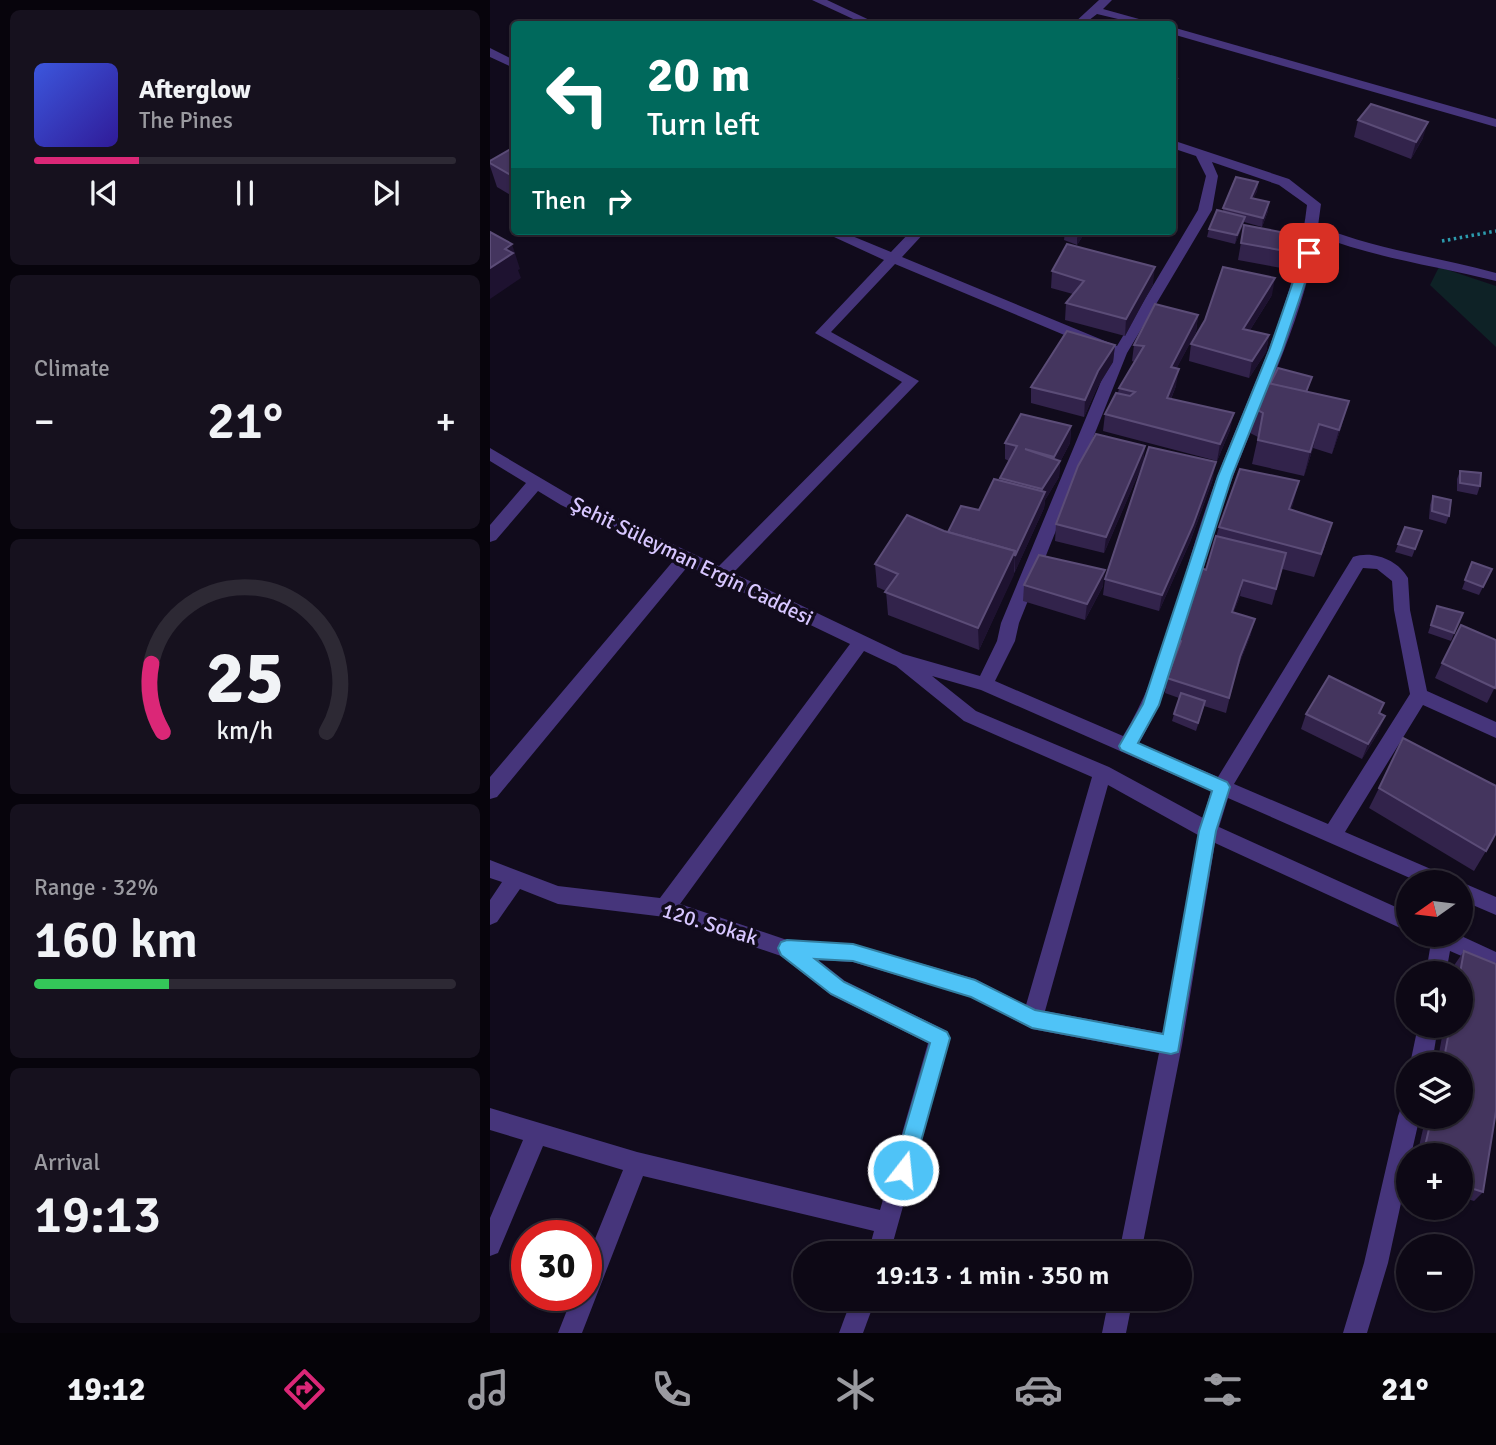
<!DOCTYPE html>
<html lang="en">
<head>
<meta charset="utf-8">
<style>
	:root { --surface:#0d0815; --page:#16111e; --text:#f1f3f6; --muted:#9a9aa0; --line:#2d2934; --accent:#db2777 }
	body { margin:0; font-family:Signika,sans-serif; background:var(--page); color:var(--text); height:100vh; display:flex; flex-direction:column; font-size:26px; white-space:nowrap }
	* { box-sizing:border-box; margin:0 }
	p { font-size:23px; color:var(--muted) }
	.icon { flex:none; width:38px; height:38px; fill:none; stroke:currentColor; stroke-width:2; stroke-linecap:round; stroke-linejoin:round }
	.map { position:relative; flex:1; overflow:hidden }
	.side { display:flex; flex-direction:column; gap:10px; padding:10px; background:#07040c; width:490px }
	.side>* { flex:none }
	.guide { position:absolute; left:21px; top:21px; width:665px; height:214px; border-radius:7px; box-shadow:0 2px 5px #0004,0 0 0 2px var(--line); background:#00695c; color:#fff; overflow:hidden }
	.needle { width:46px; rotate:256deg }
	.fabs { position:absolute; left:906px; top:870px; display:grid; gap:14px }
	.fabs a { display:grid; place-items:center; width:77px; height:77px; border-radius:50%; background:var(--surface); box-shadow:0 2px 5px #0004,0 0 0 2px var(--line); font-size:35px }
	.speed { position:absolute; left:21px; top:1220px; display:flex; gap:14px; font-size:35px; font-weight:700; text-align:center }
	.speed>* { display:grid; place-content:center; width:91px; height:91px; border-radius:50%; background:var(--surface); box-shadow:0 2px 5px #0004,0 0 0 2px var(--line); line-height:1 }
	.speed .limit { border:10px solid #d22; background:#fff; color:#111 }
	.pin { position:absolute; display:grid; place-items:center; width:60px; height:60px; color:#fff; margin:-30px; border-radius:14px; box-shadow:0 4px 10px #0006 }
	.me { position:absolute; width:77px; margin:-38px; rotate:16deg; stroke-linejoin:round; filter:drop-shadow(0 0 5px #0008) }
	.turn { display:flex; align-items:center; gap:24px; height:147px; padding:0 21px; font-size:32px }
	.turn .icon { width:91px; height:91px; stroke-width:2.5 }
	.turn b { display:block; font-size:49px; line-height:60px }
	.then { display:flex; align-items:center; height:66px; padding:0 21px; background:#0003; gap:14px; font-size:26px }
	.big { font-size:52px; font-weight:600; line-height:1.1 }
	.side .card { flex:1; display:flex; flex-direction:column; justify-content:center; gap:10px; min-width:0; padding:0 24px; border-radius:10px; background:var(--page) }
	.side .dial { align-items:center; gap:0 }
	.dial svg { height:182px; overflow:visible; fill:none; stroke:var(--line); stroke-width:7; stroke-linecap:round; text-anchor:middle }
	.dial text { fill:var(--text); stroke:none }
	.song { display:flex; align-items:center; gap:21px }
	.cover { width:84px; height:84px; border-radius:10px; background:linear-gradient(135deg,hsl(230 70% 55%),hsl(250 70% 35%)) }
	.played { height:7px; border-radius:4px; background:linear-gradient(90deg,var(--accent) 25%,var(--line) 25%) }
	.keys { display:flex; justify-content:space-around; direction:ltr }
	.heat { display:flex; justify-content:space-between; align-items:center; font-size:38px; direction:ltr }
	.charge { height:10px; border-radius:5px; background:linear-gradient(90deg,#34c759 32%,var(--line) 0) }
	.trip { position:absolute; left:303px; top:1241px; width:399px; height:70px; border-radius:35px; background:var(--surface); box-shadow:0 2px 5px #0004,0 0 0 2px var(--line); font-weight:600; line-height:70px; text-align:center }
	.tabs { display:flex; height:112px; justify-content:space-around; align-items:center; background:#050308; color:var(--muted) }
	.tabs .icon { width:49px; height:49px }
	.tabs .current { color:var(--accent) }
	.tabs b { font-size:32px; color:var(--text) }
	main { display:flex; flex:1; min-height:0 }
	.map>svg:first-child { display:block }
</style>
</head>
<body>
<main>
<section class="side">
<div class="card">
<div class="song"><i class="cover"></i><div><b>Afterglow</b><p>The Pines</p></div></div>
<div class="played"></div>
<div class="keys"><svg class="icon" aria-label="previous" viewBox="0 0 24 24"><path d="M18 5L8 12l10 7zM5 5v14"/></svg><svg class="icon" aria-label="pause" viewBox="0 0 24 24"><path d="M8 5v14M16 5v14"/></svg><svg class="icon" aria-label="next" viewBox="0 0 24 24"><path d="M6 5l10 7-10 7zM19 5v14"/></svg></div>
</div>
<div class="card"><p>Climate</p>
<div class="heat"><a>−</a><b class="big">21°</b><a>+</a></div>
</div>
<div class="card dial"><svg viewBox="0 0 100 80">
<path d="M14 69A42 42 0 1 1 86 69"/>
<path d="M14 69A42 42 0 0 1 9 39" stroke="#db2777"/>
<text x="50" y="56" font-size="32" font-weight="700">25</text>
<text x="50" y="72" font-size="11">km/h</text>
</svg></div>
<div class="card"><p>Range · 32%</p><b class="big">160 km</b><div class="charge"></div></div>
<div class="card"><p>Arrival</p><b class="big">19:13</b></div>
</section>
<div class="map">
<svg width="1006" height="1333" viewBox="0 0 1006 1333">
	<rect width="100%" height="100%" fill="#110b1c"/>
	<!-- green -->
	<polygon fill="#0e2226" points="949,267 1006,286 1006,347 940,285"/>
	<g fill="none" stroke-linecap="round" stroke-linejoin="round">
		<!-- path -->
		<polyline stroke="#2c9bad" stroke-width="3.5" stroke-dasharray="2.5 3.5" stroke-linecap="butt" points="952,241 1006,231"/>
		<!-- minor -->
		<g fill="#46357b" fill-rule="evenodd">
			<polygon points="322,0 337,0 388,24 374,24"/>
			<polygon points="609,0 622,0 613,9 667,24 649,24 607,14 594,24 583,24"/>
			<polygon points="682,27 1006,119 1006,127 682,34"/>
			<polygon points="0,48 24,60 24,68 0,57"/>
			<path d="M682 140 799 179 831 204 828 226C885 249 947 257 1006 273V281C947 266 884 258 827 235 812 329 764 413 734 502 706 582 693 669 649 743L728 777 863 557C883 550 908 560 918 578L920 610 937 691 1006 722V738L933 705 855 832 957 876 960 882H929L738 798 729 827 919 913V932L725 843 692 1045 651 1253H629L669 1053 542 1029 481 997 363 962 328 960 355 981 457 1031 460 1038 400 1253H378L384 1231 153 1176 92 1333H68L83 1295H96V1261L133 1170 53 1146 8 1253 0 1256V1218L33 1140 0 1130V1108L147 1152 390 1210 438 1043 341 995 291 956 175 917 68 904 30 889 7 922 0 925V900L12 882 0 878V860L68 886 170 898 360 644 198 566 7 797 0 799V777L184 560 71 505 48 491 6 540 0 542V525L36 483 0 461V448L83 497 229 566 412 382 325 333 394 260 331 231H350L401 252 421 231H436L412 257 627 346 708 210 716 176 706 156 682 148ZM722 162 789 185 817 205C805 311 753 402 718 502 690 580 677 665 633 736L505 681 525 641 529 623 637 353 722 210 728 176ZM405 264 622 355 511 623 507 641 490 676 413 654 243 573 429 381 341 332ZM873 568 887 569 902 581 904 610 920 694 838 824 744 784ZM374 651 406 666 474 721 602 777 536 1005 485 979 363 944 297 940 190 904ZM442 676 491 690 721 791 713 818 619 767 486 711ZM618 785 708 835 673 1033 555 1011Z"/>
			<polygon points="971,882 1006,897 1006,915 971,900"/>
			<polygon points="934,934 967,934 1006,952 1006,971 960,951 956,973 936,973 941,942"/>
			<polygon points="928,1026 948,1026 942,1064 920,1064"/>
			<polygon points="919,1105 919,1116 930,1116 921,1155 919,1155 919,1166 898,1263 877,1333 853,1333 874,1263 908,1116 911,1108"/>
			<polygon points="362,1298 386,1298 373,1333 349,1333"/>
			<polygon points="619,1298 643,1298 636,1333 612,1333"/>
		</g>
	</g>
	<!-- wall -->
	<g fill="#32234b">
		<polygon points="868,120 933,138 921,159 864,137"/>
		<polygon points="24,147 24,197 7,187 0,166 0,161"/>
		<polygon points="768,182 767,191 763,199 778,211 772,227 754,222 745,244 717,237 719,229 733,211 733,208"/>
		<polygon points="754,225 802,252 797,269 748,260"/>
		<polygon points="575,231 596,231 587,245 574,240"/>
		<polygon points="562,271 663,284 635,336 575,320 576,303 583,294 561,288"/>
		<polygon points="782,295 760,330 779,335 776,352 759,378 699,361 701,344"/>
		<polygon points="708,315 706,332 686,369 686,386 681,399 740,430 727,461 613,431 615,414 628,393 629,388 645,362 642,361 644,345"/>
		<polygon points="625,345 623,362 607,388 594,417 541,403 541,387"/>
		<polygon points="822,377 817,392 852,425 842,454 823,448 814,476 762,464 768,437 760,433 766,409 780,384"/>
		<polygon points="581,426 580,443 570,462 569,477 555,500 554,508 489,650 398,615 396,591 387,587 385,564 458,532 489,510 510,480 510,478 519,461 515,459 515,443"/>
		<polygon points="655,446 653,463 614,553 565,541 566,524"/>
		<polygon points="970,471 990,486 987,495 967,491 967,479"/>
		<polygon points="723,479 700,542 669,611 613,595 615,579"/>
		<polygon points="943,496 959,516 956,524 939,519 940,505"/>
		<polygon points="801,510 835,546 824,577 792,569 782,605 750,596 743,613 761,634 746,672 736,713 714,706 706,731 682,721 689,698 675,693 677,678 686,656 688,640 716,570 729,527"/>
		<polygon points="915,527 932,531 922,557 905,552"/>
		<polygon points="982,562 1002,569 989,595 972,589"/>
		<polygon points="534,585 613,586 595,620 533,601"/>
		<polygon points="947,606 973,613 961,641 938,633"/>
		<polygon points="952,663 1006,685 997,703 945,678"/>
		<polygon points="816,714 890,714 889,731 872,759 811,729"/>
		<polygon points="889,788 996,851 984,871 879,808"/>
		<polygon points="974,951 993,1192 984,1201 971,1197 971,1155 927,1155 936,1116 971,1116 971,1064 947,1064 954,1026 971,1026 971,973 964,973 965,964"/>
	</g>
	<!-- shaded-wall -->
	<g fill="#1e1230">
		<polygon points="687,79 685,95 682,99 682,85"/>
		<polygon points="938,122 933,138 921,159 926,142"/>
		<polygon points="768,182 767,191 759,207 761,198"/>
		<polygon points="779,202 778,211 772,227 773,218"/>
		<polygon points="755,217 753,225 745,244 747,235"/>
		<polygon points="90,231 98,231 91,235"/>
		<polygon points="591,231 596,231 587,245 587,236"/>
		<polygon points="22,244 30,269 28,270 31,278 0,299 0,268 15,249"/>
		<polygon points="665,267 663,284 635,336 636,319"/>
		<polygon points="785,278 782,295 750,346 753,329"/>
		<polygon points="708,315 706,332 678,384 681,367"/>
		<polygon points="779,335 776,352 759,378 762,361"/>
		<polygon points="625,345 623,362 607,388 594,417 595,400 608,371"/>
		<polygon points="689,369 686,386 674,415 677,398"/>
		<polygon points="859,401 852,425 842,454 849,430"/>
		<polygon points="744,413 740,430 727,461 730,444"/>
		<polygon points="829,424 823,448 814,476 820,452"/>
		<polygon points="581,426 580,443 570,462 569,477 555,500 554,508 525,572 525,556 552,499 552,489 563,472 564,457"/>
		<polygon points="655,446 653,463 614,553 616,537"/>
		<polygon points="726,462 723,479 700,542 669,611 672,595"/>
		<polygon points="809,481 803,505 793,533 799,509"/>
		<polygon points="525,551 524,575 489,650 488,628"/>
		<polygon points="615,570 613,586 595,620 597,604"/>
		<polygon points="753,580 750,596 738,628 742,612"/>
		<polygon points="765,619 761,634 746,672 750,657"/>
		<polygon points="895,716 889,731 872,759 878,744"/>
	</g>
	<!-- building -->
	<g fill="#44355e" stroke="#5b4c77" stroke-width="2">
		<polygon points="682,77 687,79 682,85"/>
		<polygon points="881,104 938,122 926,142 868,120"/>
		<polygon points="24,147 24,177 0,163 0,161"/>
		<polygon points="746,177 768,182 761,198 779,202 773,218 733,208"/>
		<polygon points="727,210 755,217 747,235 719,229"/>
		<polygon points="754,225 806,235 801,252 751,243"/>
		<polygon points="575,231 591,231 587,236"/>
		<polygon points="0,232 22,244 15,249 23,253 0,268"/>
		<polygon points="577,244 665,267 636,319 576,303 594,281 562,271"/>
		<polygon points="733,267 785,278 753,329 779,335 762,361 701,344 715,320"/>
		<polygon points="665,304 708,315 681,367 689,369 677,398 744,413 730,444 615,414 626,393 640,396 645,392 629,388 654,346 644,345"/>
		<polygon points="577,331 625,345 608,371 595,400 541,387"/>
		<polygon points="788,368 822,377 816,392 780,384"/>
		<polygon points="778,383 859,401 849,430 829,424 820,452 768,440 773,413 766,409"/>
		<polygon points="531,414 581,426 564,457 535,449 570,461 552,489 510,478 527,446 515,443"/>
		<polygon points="606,434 655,446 616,537 566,524 588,466"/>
		<polygon points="659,447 726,462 703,525 672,595 615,579"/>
		<polygon points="750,469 809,481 799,509 842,523 831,554 729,527"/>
		<polygon points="970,471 991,473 990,486 970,483"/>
		<polygon points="504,479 555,492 525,556 525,551 458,532 471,506 489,510"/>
		<polygon points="943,496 961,500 959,516 942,511"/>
		<polygon points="417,515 454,531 525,551 488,628 395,592 408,574 385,564"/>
		<polygon points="915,527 932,531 925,549 908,544"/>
		<polygon points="726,536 796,553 786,589 753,580 742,612 765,619 750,657 739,698 677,678 691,641 688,640 709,567 716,570"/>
		<polygon points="549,555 615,570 597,604 534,585"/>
		<polygon points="982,562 1002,569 993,587 975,580"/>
		<polygon points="947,606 973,613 964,633 941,625"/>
		<polygon points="971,625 1006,640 1006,685 1005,688 952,663"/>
		<polygon points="839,676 894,703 889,713 895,716 878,744 816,714"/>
		<polygon points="691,693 715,701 708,723 684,714"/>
		<polygon points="913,738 1006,786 1006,833 996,851 889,788"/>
		<polygon points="974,951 1006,964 1006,1111 993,1192 971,1185 971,1155 933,1155 942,1116 971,1116 971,1064 953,1064 960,1026 971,1026 971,973 970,973"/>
	</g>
	<!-- route -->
	<polygon fill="#4fc3f7" stroke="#337fa1" stroke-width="2" points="819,249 825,253 792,351 742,476 669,705 648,743 737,782 740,787 726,831 688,1052 681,1054 542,1028 481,997 363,961 325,959 354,982 457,1032 460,1038 423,1170 420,1177 413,1180 406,1177 403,1170 440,1043 341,994 291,955 288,948 291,942 297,940 363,944 485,980 545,1010 673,1034 709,831 722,791 631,750 629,746 653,704 728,476 779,351 813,253"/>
	<g text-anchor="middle" stroke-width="7" stroke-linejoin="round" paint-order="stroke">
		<!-- street labels -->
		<g font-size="21" fill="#d7c6ff" stroke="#110b1c">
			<text transform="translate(202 561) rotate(26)" y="7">Şehit Süleyman Ergin Caddesi</text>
			<text transform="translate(220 924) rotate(17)" y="7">120. Sokak</text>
		</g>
	</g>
</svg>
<div class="fabs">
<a><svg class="needle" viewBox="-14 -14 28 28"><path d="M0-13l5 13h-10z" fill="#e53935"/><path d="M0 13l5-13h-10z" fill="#9a9aa0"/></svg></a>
<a><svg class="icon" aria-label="sound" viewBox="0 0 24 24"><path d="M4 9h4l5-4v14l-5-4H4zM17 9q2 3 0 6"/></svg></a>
<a><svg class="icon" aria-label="layers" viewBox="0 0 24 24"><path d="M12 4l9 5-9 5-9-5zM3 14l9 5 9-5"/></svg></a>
<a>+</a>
<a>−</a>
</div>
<div class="speed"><div class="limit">30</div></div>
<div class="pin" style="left:819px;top:253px;background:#d93025"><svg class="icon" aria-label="arrive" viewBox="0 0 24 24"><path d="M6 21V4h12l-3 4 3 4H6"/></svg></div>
<svg class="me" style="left:413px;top:1170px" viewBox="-20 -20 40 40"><circle r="17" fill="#4fc3f7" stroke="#fff" stroke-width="3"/><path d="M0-11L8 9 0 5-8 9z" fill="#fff"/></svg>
<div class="trip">19:13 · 1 min · 350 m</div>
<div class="guide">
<div class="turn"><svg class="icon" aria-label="left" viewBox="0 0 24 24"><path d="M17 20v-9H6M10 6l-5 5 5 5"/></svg><div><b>20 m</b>Turn left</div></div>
<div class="then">Then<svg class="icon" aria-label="right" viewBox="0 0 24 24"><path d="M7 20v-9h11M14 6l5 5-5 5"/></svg></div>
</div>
</div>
</main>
<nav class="tabs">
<b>19:12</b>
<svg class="icon current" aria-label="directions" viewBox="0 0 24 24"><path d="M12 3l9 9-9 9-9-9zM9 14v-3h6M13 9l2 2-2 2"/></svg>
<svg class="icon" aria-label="music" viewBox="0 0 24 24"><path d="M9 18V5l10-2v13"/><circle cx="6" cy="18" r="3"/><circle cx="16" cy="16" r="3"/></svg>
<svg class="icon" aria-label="phone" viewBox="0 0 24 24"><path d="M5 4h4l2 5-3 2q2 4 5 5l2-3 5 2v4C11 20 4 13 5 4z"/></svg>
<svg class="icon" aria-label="climate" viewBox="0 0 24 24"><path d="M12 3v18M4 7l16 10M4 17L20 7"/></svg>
<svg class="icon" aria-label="car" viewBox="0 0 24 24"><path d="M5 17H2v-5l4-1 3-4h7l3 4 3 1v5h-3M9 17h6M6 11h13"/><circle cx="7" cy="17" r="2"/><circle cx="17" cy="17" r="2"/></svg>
<svg class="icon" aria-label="filters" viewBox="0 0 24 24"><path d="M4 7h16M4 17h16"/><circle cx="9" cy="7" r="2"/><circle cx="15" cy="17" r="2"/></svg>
<b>21°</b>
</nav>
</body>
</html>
